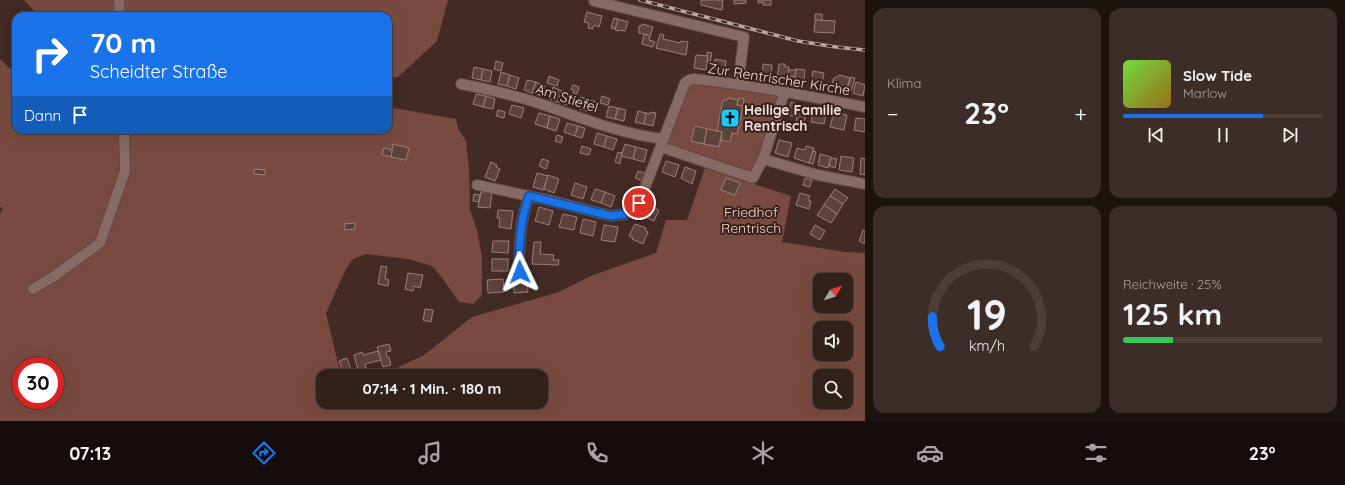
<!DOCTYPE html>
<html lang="de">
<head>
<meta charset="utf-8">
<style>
	:root { --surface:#32201b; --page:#3d2d28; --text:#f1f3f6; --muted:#a8a3a3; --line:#4d3e3a; --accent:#1a73e8 }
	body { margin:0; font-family:Quicksand,sans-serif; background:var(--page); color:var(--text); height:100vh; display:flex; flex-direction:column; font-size:15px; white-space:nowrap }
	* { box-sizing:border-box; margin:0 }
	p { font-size:13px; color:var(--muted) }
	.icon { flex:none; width:22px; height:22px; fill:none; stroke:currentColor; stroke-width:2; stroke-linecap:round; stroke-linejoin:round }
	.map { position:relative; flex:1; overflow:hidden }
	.details { display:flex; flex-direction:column; gap:8px; padding:8px; background:#1c120f; width:480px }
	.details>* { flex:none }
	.top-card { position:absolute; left:12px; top:12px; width:380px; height:122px; border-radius:12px; box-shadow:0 4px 16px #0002,0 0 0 1px var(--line); background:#1a73e8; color:#fff; overflow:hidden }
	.needle { width:26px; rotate:51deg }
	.fabs { position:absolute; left:813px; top:273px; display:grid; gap:8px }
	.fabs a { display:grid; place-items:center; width:40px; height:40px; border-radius:8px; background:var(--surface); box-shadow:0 4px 16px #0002,0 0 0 1px var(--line); font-size:20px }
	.speed { position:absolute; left:12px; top:357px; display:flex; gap:8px; font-size:20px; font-weight:700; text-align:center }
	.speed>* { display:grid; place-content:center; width:52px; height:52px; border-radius:50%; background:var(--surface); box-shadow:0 4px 16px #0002,0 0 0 1px var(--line); line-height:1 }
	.speed .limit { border:6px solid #d22; background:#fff; color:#111 }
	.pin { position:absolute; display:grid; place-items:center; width:34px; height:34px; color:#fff; margin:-17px; border:2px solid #fff; border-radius:50%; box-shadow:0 1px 4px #0007 }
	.me { position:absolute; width:44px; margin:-22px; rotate:358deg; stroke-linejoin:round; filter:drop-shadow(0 0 3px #0008) }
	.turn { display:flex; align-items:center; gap:14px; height:84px; padding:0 12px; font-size:18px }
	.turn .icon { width:52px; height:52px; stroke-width:2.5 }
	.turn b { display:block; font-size:28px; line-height:34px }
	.then { display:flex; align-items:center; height:38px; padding:0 12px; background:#0003; gap:8px; font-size:15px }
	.big { font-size:30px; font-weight:700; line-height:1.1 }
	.details .tile { flex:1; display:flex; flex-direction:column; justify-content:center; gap:6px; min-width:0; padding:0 14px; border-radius:12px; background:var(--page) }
	.details .dial { align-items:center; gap:0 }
	.dial svg { height:104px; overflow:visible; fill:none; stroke:var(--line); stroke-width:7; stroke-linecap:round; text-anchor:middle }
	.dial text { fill:var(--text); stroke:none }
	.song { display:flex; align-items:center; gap:12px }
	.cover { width:48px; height:48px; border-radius:6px; background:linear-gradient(135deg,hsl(100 70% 55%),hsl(40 70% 35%)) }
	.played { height:4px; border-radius:2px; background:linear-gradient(90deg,var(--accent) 70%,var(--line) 70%) }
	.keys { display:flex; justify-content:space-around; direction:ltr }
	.heat { display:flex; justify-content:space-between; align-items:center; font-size:22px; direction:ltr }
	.charge { height:6px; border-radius:3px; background:linear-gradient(90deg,#34c759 25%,var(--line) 0) }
	.details .tiles { flex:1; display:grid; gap:8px; grid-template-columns:repeat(2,1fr) }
	.trip { position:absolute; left:316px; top:369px; width:232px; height:40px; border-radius:12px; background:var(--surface); box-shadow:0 4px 16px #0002,0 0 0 1px var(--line); font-weight:700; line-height:40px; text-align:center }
	.dock { display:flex; height:64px; justify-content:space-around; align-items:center; background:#140d0b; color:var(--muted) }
	.dock .icon { width:28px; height:28px }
	.dock .selected { color:var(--accent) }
	.dock b { font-size:18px; color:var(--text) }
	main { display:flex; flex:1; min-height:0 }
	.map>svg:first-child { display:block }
</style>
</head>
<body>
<main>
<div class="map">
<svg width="865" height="421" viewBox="0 0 865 421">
	<rect width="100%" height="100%" fill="#432a24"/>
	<!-- green -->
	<g fill="#794b40" fill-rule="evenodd">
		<polygon points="24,0 448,0 437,41 398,77 388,78 388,16 39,16"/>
		<path d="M0 59 16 74V130H388V107L456 119 458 128 466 141 469 169 470 210 477 230 482 257V295L473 304 459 302 443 279 432 266 408 259 366 254 353 259 346 269 326 313 341 376H323V402H541V376H380L424 355 472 317 559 292 593 275 656 253 666 220H687L705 168 791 196 782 242 845 252 865 253V421H0V213L3 209 0 207ZM820 280H846V306H820ZM820 328H846V354H820ZM21 366H55V400H21ZM820 376H846V402H820Z"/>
		<polygon points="692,85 699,85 775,94 777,97 777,101 753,170 750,172 671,146 668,143 687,92 689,87"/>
	</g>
	<!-- building -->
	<g fill="#5d423c" stroke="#9d7f77">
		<polygon points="701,0 723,0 722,10 701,5"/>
		<polygon points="734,0 746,0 746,3 734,4"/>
		<polygon points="758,0 771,0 771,5 763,5 763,2 758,3"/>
		<polygon points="587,12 602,16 599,27 594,25 593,29 588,28 589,23 584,22"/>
		<polygon points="815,14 822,14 822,21 815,20"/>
		<polygon points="614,18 618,19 616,29 611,28"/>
		<polygon points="618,19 628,22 625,31 619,30 619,31 615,30"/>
		<polygon points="815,20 835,21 834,33 814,32"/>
		<polygon points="642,24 653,27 650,36 639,33 639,26 641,26"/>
		<polygon points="644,34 650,36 649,40 655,42 653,47 642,44"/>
		<polygon points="660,34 664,35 663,39 680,43 681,41 688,42 686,55 656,48"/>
		<polygon points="707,52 712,53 710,63 707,63"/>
		<polygon points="696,55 708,56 706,70 694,68"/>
		<polygon points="715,59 726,61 725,71 713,69"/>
		<polygon points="496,61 503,63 501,71 494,69"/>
		<polygon points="763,64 772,65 771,78 762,77"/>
		<polygon points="779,64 785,64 785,67 789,67 788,80 777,79"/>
		<polygon points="474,67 483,69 481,80 472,78"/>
		<polygon points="483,69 492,71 490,82 481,80"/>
		<polygon points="796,69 805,70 804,80 794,81"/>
		<polygon points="789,70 796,70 795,77 788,76"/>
		<polygon points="813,71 824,73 822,84 811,82"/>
		<polygon points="501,72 510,75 507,86 498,84"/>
		<polygon points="510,75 519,78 516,89 507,86"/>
		<polygon points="840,75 850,78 846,91 831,86 834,78"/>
		<polygon points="549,76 559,80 557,86 547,83"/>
		<polygon points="851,77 855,78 851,91 847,90"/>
		<polygon points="527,80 536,82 532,93 524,90"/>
		<polygon points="536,82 545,86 542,96 532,93"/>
		<polygon points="856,82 865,85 863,96 853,93"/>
		<polygon points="573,85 579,87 577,94 573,93 574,90 571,89"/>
		<polygon points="553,87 562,91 558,102 549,99"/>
		<polygon points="562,91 571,94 567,105 558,102"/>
		<polygon points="476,94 486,96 483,107 473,104"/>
		<polygon points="486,96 495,99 493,109 483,107"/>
		<polygon points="602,96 610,99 608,105 600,103"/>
		<polygon points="581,97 590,100 586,111 577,108"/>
		<polygon points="728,98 738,100 737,105 743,106 737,134 732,133 730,142 721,140 722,132 717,131 723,100 727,100"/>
		<polygon points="739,98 744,99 743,106 737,105"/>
		<polygon points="590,100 599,103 596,113 586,111"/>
		<polygon points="791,102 808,107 804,123 796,121 797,117 788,115"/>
		<polygon points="512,105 524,108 521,118 509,114"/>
		<polygon points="609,106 618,108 615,119 606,117"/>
		<polygon points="618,108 626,110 624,121 615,119"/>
		<polygon points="814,108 827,111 824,124 811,122"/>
		<polygon points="498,110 505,112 504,118 496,116"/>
		<polygon points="638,111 646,113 644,124 635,122"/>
		<polygon points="650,112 656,113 653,126 644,124 646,113 650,114"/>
		<polygon points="834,112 847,115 844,130 830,127"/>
		<polygon points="539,113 550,116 547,128 535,124"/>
		<polygon points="550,116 560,119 556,131 547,128"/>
		<polygon points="856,118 865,119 865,132 854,130"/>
		<polygon points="567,123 578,126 575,136 564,132"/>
		<polygon points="578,126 585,128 582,138 575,136"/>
		<polygon points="695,126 707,129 704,144 691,141"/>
		<polygon points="707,129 722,132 719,147 704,144"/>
		<polygon points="597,133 607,136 604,147 594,144"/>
		<polygon points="557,135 563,137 561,143 555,141"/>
		<polygon points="607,136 617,139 613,150 604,147"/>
		<polygon points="779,140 792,143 788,157 775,153"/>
		<polygon points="393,144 409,148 406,160 391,157"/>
		<polygon points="625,144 636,147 633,159 621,156"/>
		<polygon points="582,146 591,149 589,155 580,153"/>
		<polygon points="806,146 814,148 809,163 794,158 797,148 805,150"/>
		<polygon points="636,147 647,150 644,162 633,159"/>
		<polygon points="384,148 392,150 391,157 382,155"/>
		<polygon points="813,151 816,152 813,164 809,163"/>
		<polygon points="618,152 622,153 620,164 615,162"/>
		<polygon points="820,154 831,157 828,168 818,165"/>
		<polygon points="841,156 854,158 852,172 839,170"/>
		<polygon points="831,158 837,159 835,168 829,166"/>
		<polygon points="861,158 865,159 865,175 860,174"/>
		<polygon points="542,159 549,161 546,169 539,166"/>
		<polygon points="666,161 679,165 675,177 662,172"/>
		<polygon points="491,162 497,165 496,167 500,169 495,181 485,177"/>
		<polygon points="685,167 696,171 692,184 681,178"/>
		<polygon points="254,169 265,170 265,175 254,174"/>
		<polygon points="638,171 645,173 642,181 635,178"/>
		<polygon points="537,173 548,176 543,190 533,187"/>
		<polygon points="548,175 559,179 554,193 544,189"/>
		<polygon points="726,178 740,183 735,195 721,190"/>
		<polygon points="805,178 812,180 810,187 803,185"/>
		<polygon points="575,183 587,187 583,199 571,195"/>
		<polygon points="595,189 605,192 601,203 591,200"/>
		<polygon points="835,189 848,198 843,204 830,196"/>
		<polygon points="481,192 492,193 490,208 478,207"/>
		<polygon points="605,192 615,196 611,207 601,203"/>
		<polygon points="800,193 810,196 808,200 811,201 809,209 796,205"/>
		<polygon points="474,194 480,195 479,202 473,201"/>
		<polygon points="830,196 843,204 837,214 824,205"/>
		<polygon points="648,205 659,210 654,221 643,216"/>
		<polygon points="824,205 837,214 831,223 817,215"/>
		<polygon points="539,207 553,211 549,225 535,221"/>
		<polygon points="498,210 513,211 511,229 499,227 500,218 497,218"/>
		<polygon points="563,214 577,217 574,230 559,227"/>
		<polygon points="583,219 596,222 593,236 580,233"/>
		<polygon points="355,223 355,229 345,230 344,224"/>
		<polygon points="635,224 646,228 645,230 648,232 643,244 632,239 633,238 629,236"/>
		<polygon points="604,225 618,227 615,242 601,240"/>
		<polygon points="815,225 825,231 820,240 810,234"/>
		<polygon points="863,230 865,231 865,244 859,241"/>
		<polygon points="493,241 509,241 508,253 492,252"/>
		<polygon points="534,242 541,242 540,254 554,255 553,260 559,260 558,265 532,264"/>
		<rect x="492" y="259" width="16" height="12"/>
		<polygon points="381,266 387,267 385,279 389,280 388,286 378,284"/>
		<polygon points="408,273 423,275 420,288 414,286 413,291 405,289"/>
		<polygon points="503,279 504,292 488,293 487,280"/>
		<polygon points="527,279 528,292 514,293 513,280"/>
		<polygon points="425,309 433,310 431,322 423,320"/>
		<polygon points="389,344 391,351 386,352 387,357 389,357 391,365 383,367 377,347"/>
		<polygon points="378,351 381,360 365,364 366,368 358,370 354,355 362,352 363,355"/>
		<polygon points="347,358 353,376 344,376 339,361"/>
	</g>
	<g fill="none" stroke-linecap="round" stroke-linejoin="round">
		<!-- minor casing -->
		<g stroke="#5c4743" stroke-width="12">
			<g id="minor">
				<polyline points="119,0 120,16"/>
				<polyline points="594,1 744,37 738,84"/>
				<path d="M461 84C487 89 513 95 538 103 579 117 620 134 664 139"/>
				<polyline points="661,147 753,178 763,159 785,91"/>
				<polyline points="763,159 818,175 865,184"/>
				<path d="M477 185 548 200 611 216 625 214 635 208 639 203 685 83 689 80 694 79C751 85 808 96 865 107"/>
				<path d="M520 272C518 245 520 221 529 196"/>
				<polyline points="33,289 53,277 100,243 125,171 124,130"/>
			</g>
		</g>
		<!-- minor -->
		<use href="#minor" stroke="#866a63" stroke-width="10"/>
		<!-- rail casing -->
		<g stroke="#b9a5a0" stroke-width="3.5">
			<polyline id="rail" points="640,0 798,41 836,47 865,50"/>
		</g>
		<!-- rail -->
		<use href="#rail" stroke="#38201a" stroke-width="2" stroke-dasharray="6" stroke-linecap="butt"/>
	</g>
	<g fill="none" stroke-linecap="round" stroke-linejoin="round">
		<!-- route casing -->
		<g stroke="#114b97" stroke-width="10">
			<path id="route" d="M520 272C518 245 520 221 529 196L611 216 625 214 635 208 639 203"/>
		</g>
		<!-- route -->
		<use href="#route" stroke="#1a73e8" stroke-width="7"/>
	</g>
	<!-- icons -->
	<defs>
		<g id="church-square" transform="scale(1)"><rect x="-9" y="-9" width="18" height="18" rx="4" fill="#19cafc" stroke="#38201a"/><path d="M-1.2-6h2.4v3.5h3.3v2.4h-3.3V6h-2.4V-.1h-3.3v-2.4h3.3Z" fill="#111"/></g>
	</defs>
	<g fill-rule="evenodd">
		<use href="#church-square" x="730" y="118"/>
	</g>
	<g text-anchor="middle" stroke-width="4" stroke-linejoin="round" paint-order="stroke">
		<!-- street labels -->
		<g font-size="14" fill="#f0dfdb" stroke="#38201a">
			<text transform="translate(779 79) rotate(9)" y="5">Zur Rentrischer Kirche</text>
			<text transform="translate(567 98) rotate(18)" y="5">Am Stiefel</text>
		</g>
		<!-- poi labels -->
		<g font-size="14" font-weight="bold" fill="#f0dfdb" stroke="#38201a" text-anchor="start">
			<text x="744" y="115">Heilige Familie<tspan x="744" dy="16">Rentrisch</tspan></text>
		</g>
		<!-- park labels -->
		<g font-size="14" fill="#fad7ce" stroke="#38201a">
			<text x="751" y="217">Friedhof<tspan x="751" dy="16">Rentrisch</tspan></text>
		</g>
	</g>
</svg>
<div class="fabs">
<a><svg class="needle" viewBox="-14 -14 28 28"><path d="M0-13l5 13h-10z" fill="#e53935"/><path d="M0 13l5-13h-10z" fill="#a8a3a3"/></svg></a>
<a><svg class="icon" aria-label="sound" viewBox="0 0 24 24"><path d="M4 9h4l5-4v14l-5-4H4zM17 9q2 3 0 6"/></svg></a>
<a><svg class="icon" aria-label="search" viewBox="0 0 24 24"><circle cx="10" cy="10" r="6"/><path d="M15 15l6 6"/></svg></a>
</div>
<div class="speed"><div class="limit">30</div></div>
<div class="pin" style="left:639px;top:203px;background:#d93025"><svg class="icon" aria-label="arrive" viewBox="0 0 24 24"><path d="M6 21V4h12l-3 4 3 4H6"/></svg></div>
<svg class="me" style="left:520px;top:272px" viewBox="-20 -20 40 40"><path d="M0-17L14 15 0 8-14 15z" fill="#1a73e8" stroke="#fff" stroke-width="4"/></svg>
<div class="trip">07:14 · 1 Min. · 180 m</div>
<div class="top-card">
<div class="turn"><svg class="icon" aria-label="right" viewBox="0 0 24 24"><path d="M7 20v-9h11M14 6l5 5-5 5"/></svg><div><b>70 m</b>Scheidter Straße</div></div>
<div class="then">Dann<svg class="icon" aria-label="arrive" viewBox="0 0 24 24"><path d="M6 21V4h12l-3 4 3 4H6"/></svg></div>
</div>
</div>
<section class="details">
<div class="tiles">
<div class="tile"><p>Klima</p>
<div class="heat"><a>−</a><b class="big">23°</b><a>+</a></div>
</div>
<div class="tile">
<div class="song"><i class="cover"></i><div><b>Slow Tide</b><p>Marlow</p></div></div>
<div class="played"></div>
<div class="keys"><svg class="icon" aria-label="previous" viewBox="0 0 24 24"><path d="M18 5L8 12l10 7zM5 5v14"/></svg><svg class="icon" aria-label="pause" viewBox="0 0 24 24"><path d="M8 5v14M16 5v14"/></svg><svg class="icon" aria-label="next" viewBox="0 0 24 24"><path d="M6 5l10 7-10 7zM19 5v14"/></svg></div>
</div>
<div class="tile dial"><svg viewBox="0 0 100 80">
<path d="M14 69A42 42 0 1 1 86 69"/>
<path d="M14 69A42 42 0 0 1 8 46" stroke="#1a73e8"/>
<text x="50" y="56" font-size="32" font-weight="700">19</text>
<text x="50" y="72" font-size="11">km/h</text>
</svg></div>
<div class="tile"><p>Reichweite · 25%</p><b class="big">125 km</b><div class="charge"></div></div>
</div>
</section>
</main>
<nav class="dock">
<b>07:13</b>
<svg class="icon selected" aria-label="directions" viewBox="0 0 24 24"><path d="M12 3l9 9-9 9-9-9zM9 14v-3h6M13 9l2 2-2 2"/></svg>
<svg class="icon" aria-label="music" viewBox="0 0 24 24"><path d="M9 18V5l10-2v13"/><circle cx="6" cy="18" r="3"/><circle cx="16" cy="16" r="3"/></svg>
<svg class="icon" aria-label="phone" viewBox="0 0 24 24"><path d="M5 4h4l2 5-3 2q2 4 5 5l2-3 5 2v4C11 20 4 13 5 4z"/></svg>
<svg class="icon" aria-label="climate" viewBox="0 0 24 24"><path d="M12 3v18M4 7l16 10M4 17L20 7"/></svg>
<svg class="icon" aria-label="car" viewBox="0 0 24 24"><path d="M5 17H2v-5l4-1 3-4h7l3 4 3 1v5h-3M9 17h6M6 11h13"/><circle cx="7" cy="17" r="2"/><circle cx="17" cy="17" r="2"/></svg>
<svg class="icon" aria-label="filters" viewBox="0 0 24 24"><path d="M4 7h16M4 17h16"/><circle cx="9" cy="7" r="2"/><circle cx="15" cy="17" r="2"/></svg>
<b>23°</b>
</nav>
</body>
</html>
